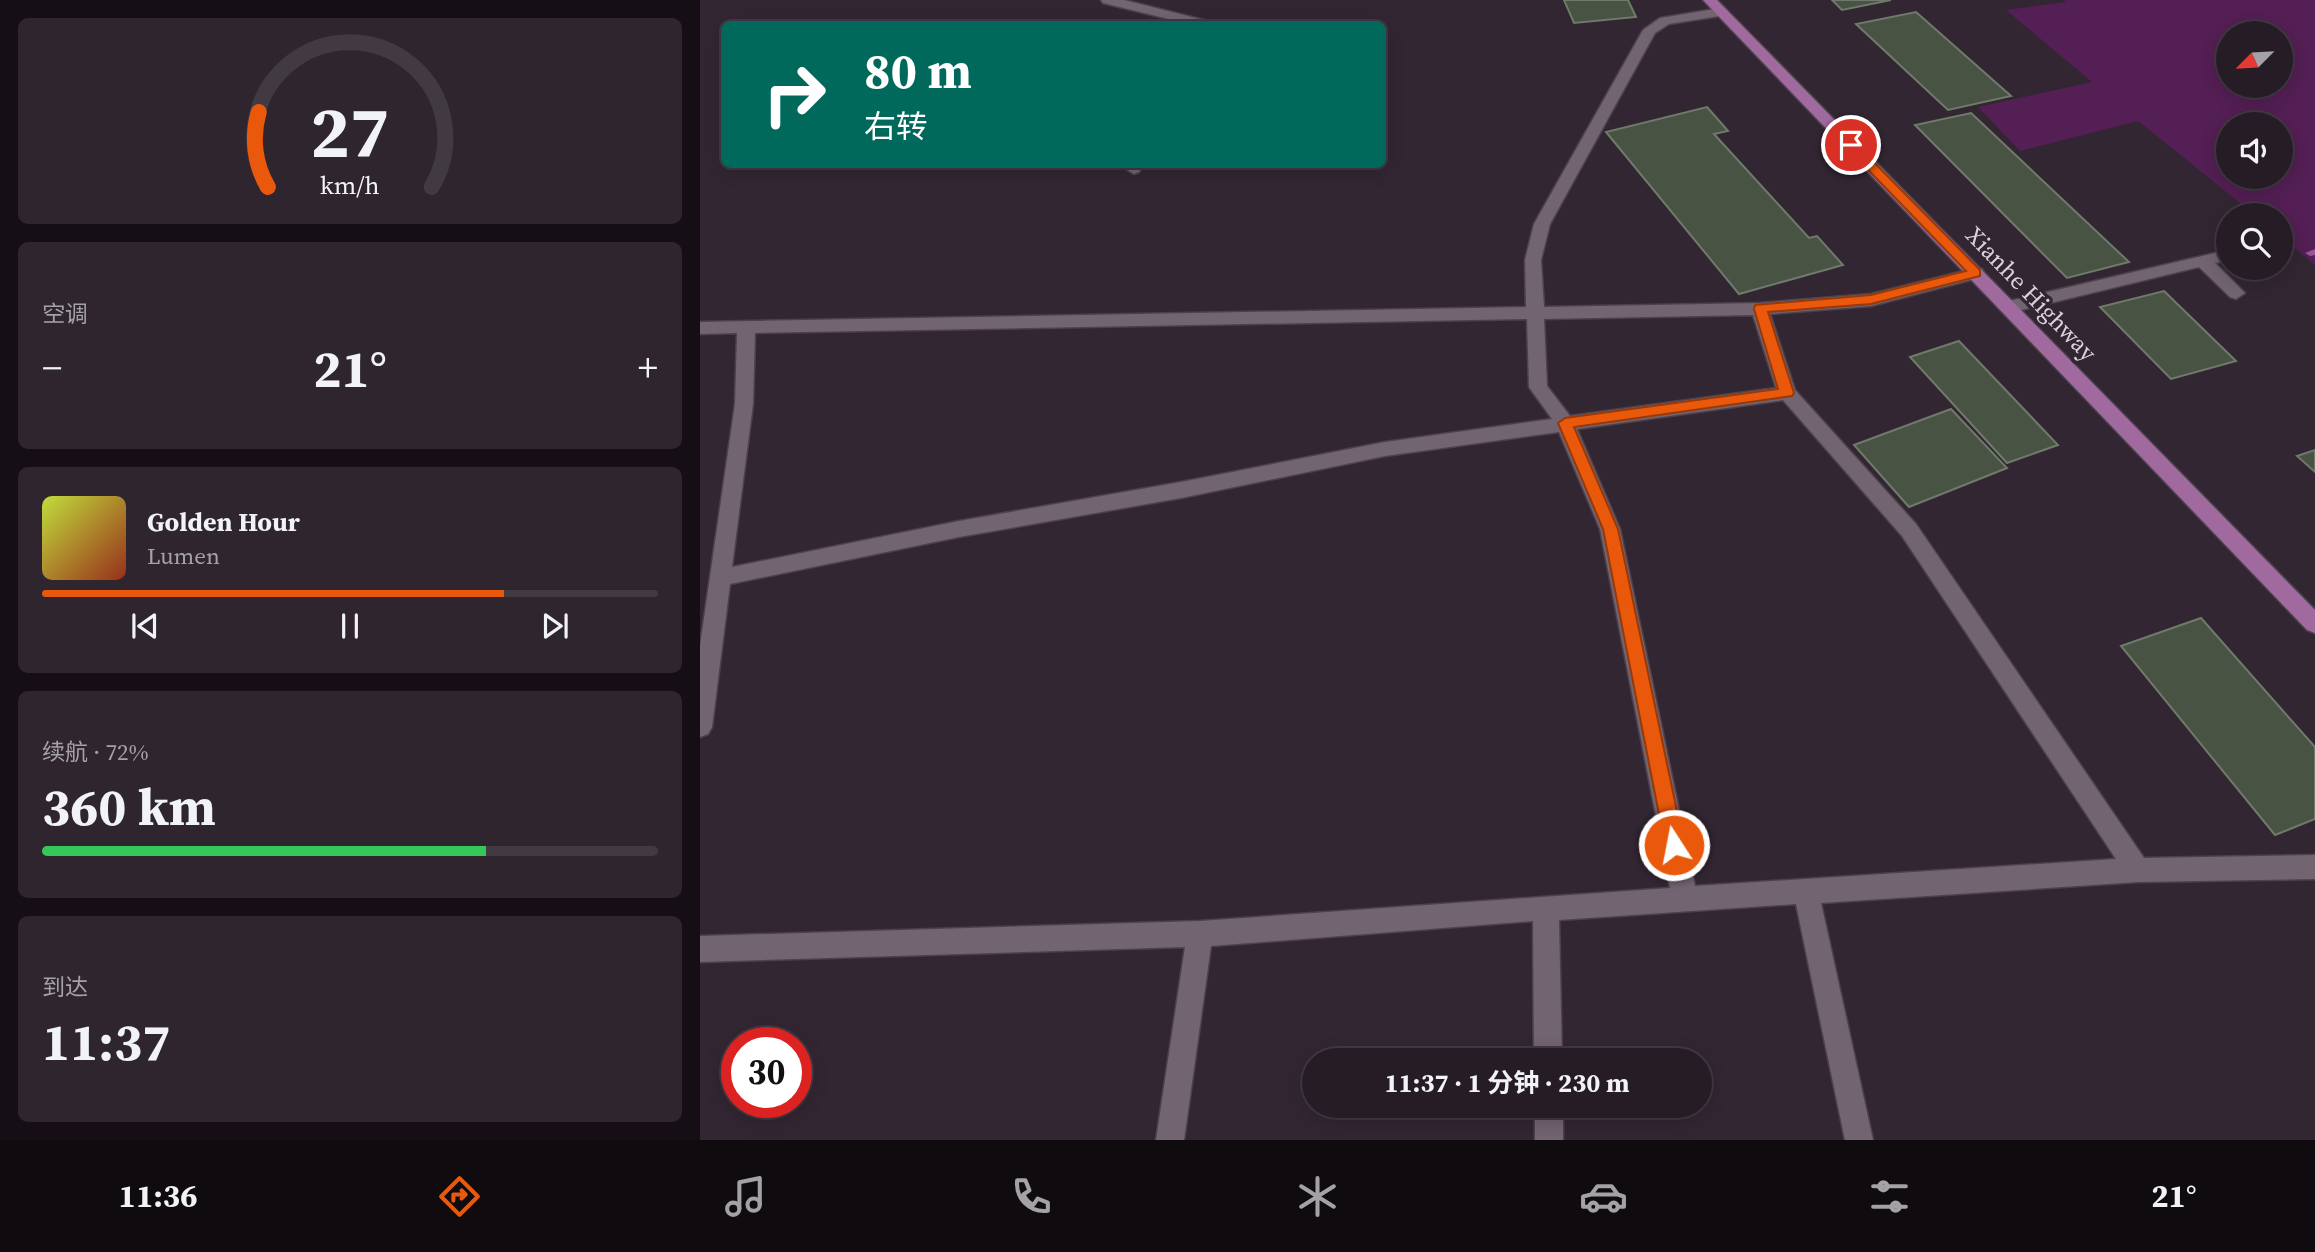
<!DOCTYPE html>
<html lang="zh">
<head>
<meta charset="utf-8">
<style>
	:root { --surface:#261c26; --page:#2e252e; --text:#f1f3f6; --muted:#a4a1a7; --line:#423a43; --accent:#ea580c }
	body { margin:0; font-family:"Source Serif 4","Noto Sans SC",serif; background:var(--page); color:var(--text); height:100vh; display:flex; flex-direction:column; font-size:26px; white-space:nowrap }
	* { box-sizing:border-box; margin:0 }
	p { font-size:23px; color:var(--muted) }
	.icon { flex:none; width:38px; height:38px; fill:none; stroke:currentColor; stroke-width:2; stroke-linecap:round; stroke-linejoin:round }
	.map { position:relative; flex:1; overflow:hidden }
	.panel { display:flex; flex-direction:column; gap:18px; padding:18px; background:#150f15; width:700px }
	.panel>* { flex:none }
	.guide { position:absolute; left:21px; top:21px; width:665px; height:147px; border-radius:10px; box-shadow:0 4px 18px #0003,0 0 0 2px var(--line); background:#00695c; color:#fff; overflow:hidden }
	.needle { width:46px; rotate:246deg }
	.buttons { position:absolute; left:1516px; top:21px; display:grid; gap:14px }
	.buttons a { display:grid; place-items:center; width:77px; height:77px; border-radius:50%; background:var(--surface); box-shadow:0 4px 18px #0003,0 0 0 2px var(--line); font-size:35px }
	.speed { position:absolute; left:21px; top:1027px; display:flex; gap:14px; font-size:35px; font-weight:700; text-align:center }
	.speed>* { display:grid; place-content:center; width:91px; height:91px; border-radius:50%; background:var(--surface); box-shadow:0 4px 18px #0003,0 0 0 2px var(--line); line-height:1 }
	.speed .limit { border:10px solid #d22; background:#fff; color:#111 }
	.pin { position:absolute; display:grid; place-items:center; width:60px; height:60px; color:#fff; margin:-30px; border:4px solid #fff; border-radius:50%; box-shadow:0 2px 7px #0007 }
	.me { position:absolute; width:77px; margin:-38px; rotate:349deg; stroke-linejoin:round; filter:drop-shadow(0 0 5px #0008) }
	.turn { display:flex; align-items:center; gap:24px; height:147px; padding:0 28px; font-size:32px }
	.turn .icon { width:91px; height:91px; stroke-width:2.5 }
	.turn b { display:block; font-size:49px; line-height:60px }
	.big { font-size:52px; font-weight:700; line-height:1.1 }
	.panel .widget { flex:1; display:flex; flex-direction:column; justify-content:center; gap:10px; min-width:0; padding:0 24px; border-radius:10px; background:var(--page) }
	.panel .dial { align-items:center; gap:0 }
	.dial svg { height:182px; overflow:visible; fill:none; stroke:var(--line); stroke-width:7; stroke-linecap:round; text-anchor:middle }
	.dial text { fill:var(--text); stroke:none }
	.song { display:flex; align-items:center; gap:21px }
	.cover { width:84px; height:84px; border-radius:10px; background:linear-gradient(135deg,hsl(70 70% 55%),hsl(10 70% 35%)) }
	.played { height:7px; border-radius:4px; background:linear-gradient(90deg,var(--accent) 75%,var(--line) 75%) }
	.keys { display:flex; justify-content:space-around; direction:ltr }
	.heat { display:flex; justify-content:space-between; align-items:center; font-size:38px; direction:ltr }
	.charge { height:10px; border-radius:5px; background:linear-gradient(90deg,#34c759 72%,var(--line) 0) }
	.trip { position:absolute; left:602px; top:1048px; width:410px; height:70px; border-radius:35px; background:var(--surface); box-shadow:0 4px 18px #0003,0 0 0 2px var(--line); font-weight:700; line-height:70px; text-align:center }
	.menu { display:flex; height:112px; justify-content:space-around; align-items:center; background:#0f0b0f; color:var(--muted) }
	.menu .icon { width:49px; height:49px }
	.menu .active { color:var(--accent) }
	.menu b { font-size:32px; color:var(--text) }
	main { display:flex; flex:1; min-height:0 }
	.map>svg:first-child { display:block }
</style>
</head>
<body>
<main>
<section class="panel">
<div class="widget dial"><svg viewBox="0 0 100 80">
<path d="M14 69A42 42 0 1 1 86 69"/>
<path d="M14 69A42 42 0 0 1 10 36" stroke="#ea580c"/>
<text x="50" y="56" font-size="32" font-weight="700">27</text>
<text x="50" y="72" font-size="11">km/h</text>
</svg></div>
<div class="widget"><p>空调</p>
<div class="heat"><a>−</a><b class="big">21°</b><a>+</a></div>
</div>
<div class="widget">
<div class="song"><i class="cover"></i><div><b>Golden Hour</b><p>Lumen</p></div></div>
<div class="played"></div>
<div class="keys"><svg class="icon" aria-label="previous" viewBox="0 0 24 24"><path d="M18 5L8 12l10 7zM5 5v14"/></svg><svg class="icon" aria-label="pause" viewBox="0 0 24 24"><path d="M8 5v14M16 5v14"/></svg><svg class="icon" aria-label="next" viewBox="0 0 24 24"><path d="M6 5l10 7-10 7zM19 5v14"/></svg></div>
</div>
<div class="widget"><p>续航 · 72%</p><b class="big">360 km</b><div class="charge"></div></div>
<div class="widget"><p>到达</p><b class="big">11:37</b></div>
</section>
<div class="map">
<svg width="1615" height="1140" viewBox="0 0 1615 1140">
	<rect width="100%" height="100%" fill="#322632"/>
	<!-- green -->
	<path fill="#541f54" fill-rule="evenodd" d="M1364 0H1615V265L1580 236V215H1555L1438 121 1320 151 1278 107 1392 82 1306 10 1366 2ZM1528 33H1580V86H1528ZM1528 124H1580V177H1528Z"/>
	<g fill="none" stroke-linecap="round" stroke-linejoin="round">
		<!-- stream -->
		<polygon fill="#995499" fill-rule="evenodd" points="1615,249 1615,255 1610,256 1605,253"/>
	</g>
	<!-- building -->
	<g fill="#495344" stroke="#6f7a6a" stroke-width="2">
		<polygon points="864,0 928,0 936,17 874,23"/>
		<polygon points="1132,0 1191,0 1142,10"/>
		<polygon points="1216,12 1311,96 1248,110 1156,24"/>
		<polygon points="1007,107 1028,131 1014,134 1109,238 1117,236 1143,265 1039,294 906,132"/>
		<polygon points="1271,113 1429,262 1367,278 1215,125"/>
		<polygon points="1464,291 1536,361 1471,379 1400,307"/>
		<polygon points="1259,341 1358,445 1307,463 1210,357"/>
		<polygon points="1251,409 1307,468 1209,507 1154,445"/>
		<polygon points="1615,450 1615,472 1597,456"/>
		<polygon points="1501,618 1615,747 1615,819 1575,835 1421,646"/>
	</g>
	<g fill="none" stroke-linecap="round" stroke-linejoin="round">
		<!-- minor casing -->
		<g stroke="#4c414c" stroke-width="3">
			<g id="minor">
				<polygon points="401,0 424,0 508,21 510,24 489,24 403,3"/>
				<path d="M1021 8 1028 12 1026 15 969 24 955 33 850 224 841 260 844 307 1060 303 1171 294 1276 268 1282 269 1284 273 1282 277 1171 306 1070 314 1095 390 1216 524 1444 858 1615 855V879L1438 882 1121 903 1173 1140H1145L1096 904 859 920 862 1060H834L833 921 511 946 484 1140H456L485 947 0 962V936L500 921 970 888 900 529 859 432 685 456 481 498 259 537 30 584 12 727 8 734 0 737V646L35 404 37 333 0 334V322L826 307 825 260 834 224 943 30 960 18ZM1053 315 1076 388 870 416 847 386 844 319ZM827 319 829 387 852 419 685 442 481 482 259 521 32 567 53 404 55 333ZM1083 400 1202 536 1416 859 995 886 920 529 877 429Z"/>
				<polygon points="428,164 444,164 439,172 434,174 426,169"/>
				<polygon points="1528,250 1528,260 1515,263 1545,293 1536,299 1530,297 1499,267 1309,313 1300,307 1309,301"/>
				<rect x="835" y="1106" width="28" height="34"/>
			</g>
		</g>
		<!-- major casing -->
		<g stroke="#4c414c" stroke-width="3">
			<polygon id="major" points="1003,0 1017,0 1615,610 1615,633 1607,630"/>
		</g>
		<!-- minor -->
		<use href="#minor" fill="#726471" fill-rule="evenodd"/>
		<!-- major -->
		<use href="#major" fill="#a06a9f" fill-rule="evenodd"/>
	</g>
	<!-- route -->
	<polygon fill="#ea580c" stroke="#983908" stroke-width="2" points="1147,143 1155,143 1280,270 1280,276 1171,304 1068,312 1094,393 1092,396 874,427 918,529 984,845 981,852 974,854 968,852 965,845 903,529 858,423 865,418 1078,389 1054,309 1055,305 1171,295 1266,271 1147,148"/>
	<g text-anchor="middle" stroke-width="7" stroke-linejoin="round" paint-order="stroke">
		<!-- street labels -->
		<g font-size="24" fill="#dad1d9" stroke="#322632">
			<text transform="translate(1331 294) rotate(46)" y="8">Xianhe Highway</text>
		</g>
	</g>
</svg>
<div class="buttons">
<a><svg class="needle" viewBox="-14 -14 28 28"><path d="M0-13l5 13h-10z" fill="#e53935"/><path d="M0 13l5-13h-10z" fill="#a4a1a7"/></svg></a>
<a><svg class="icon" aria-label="sound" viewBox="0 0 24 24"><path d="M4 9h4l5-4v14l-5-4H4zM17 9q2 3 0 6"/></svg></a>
<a><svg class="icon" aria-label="search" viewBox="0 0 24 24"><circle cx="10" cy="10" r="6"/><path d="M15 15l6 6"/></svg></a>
</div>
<div class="speed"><div class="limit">30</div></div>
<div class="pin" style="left:1151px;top:145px;background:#d93025"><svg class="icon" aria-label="arrive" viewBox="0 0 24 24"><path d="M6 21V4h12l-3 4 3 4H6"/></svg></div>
<svg class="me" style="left:974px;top:845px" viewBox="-20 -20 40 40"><circle r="17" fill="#ea580c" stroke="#fff" stroke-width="3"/><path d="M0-11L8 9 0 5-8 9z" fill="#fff"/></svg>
<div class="trip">11:37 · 1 分钟 · 230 m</div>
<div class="guide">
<div class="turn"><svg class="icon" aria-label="right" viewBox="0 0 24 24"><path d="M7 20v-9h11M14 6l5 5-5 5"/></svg><div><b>80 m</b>右转</div></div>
</div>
</div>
</main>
<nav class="menu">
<b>11:36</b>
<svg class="icon active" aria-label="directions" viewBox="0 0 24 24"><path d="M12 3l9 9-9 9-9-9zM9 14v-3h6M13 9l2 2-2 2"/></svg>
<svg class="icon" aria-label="music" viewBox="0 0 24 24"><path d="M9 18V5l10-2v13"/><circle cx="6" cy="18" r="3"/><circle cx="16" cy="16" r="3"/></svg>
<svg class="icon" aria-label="phone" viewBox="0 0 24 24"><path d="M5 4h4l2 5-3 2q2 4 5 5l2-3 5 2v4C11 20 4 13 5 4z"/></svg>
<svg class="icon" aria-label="climate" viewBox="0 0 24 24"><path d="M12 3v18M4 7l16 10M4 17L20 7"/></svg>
<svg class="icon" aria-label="car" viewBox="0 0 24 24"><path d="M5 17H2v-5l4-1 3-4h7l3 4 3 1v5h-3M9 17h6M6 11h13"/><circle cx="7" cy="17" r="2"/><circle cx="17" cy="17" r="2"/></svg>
<svg class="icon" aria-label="filters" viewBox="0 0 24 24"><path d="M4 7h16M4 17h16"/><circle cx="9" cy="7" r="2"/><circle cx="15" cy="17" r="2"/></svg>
<b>21°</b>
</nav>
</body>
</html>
